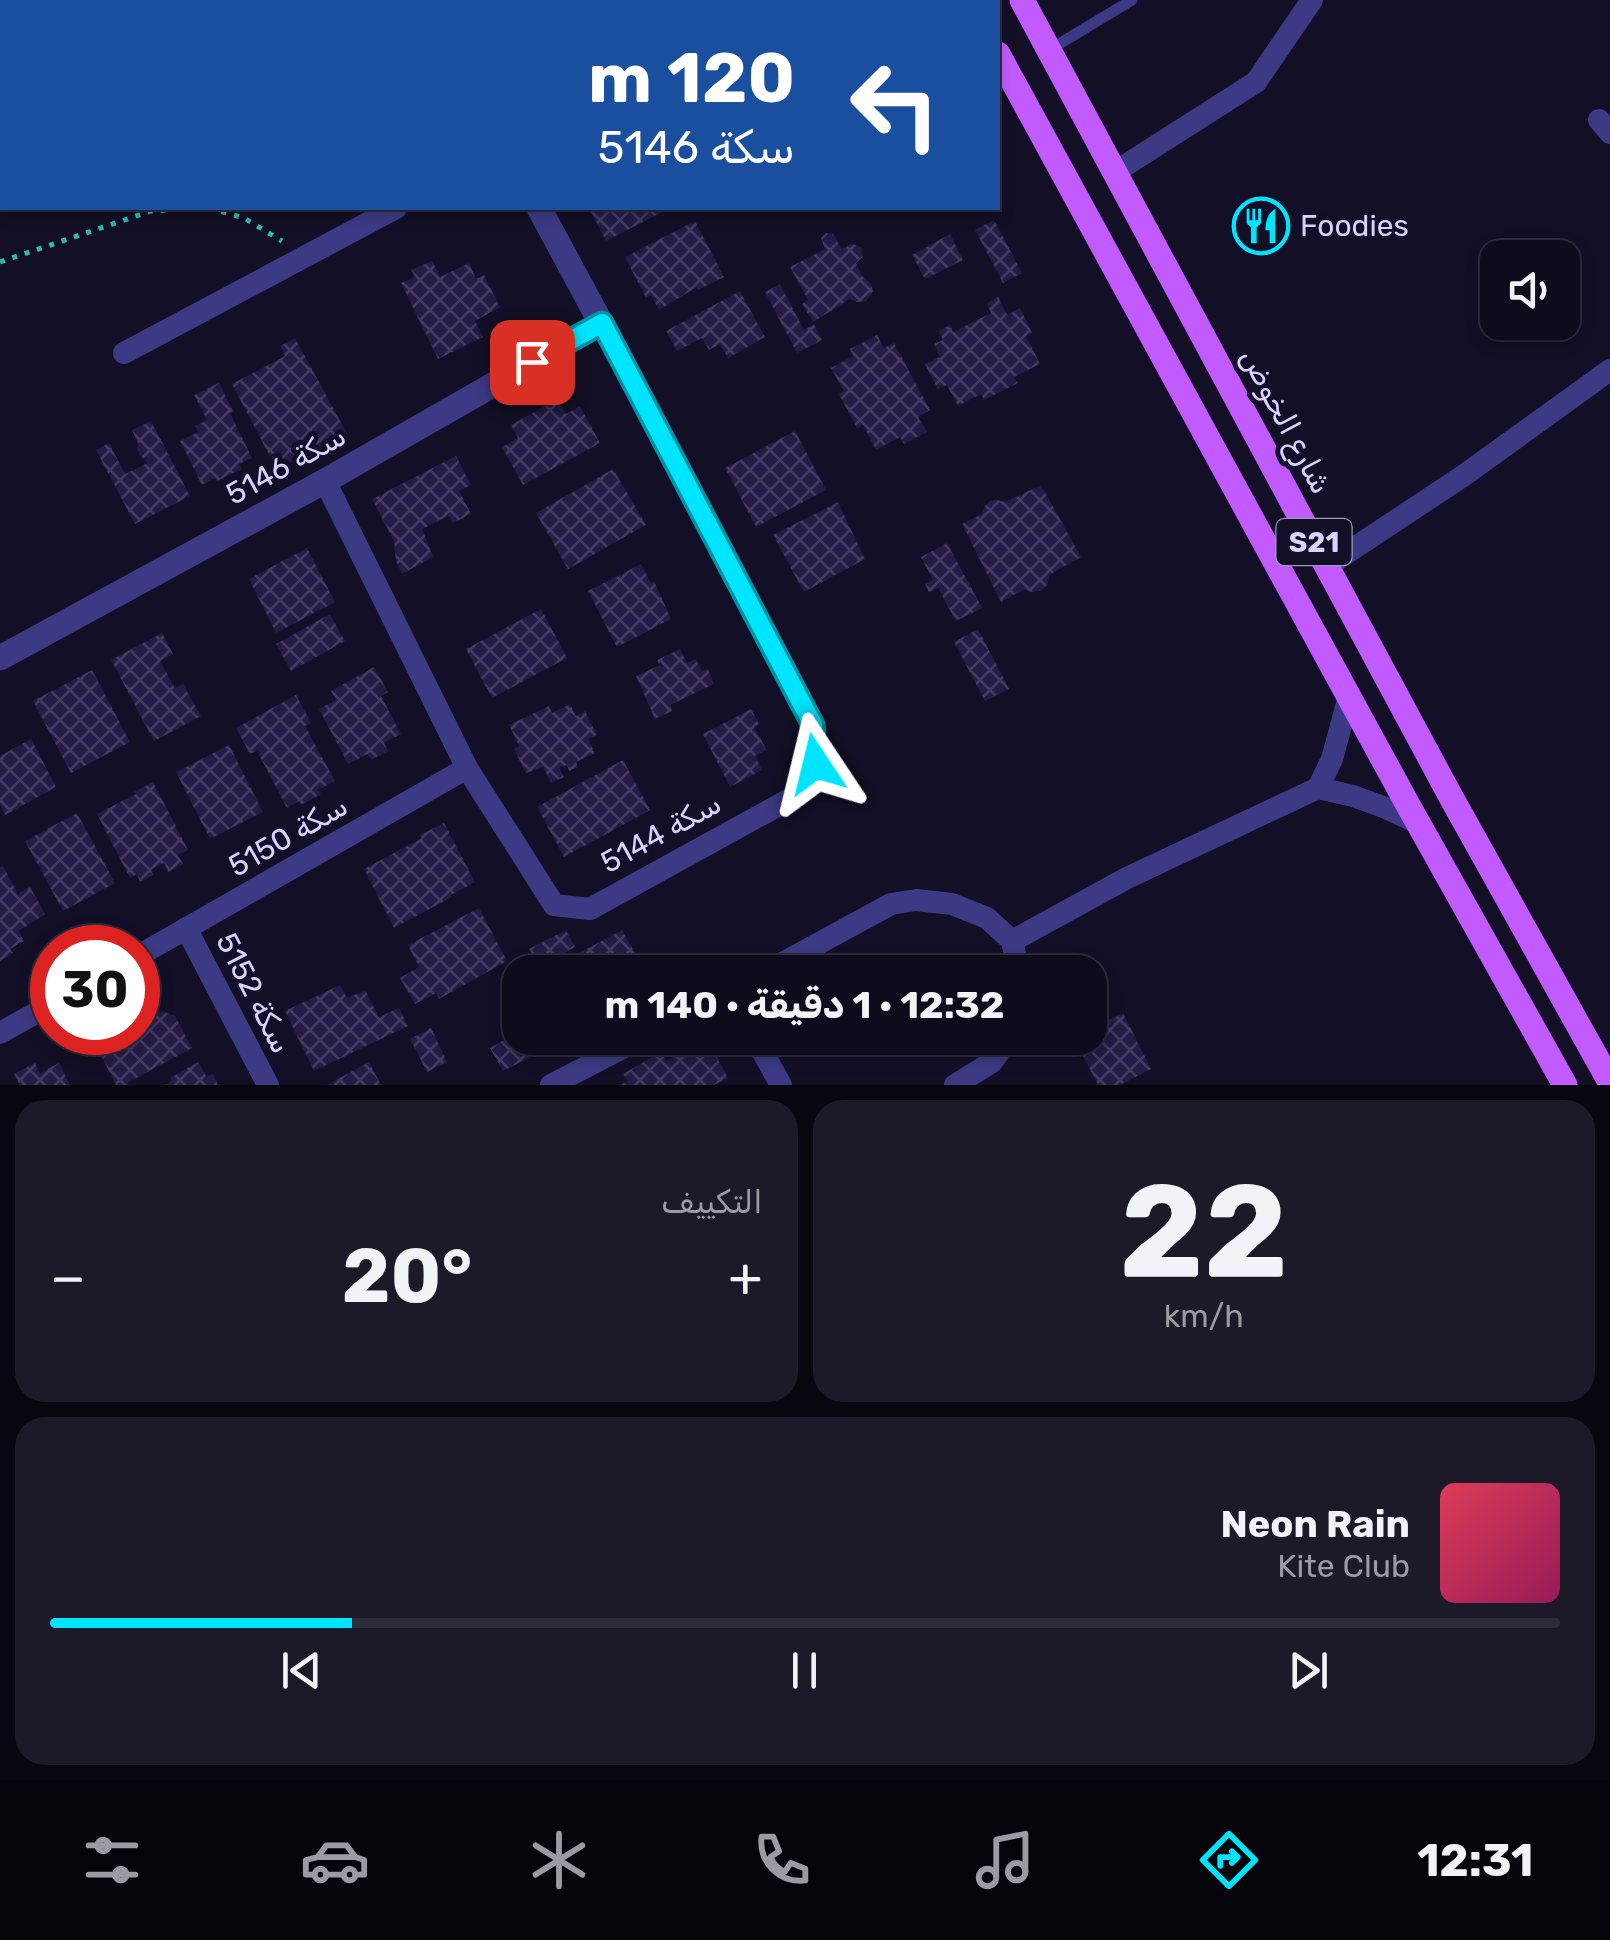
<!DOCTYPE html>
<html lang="ar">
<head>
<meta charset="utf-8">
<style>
	:root { --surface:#0e0b1c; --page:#1c1929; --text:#f1f3f6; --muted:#9b9ba3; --line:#2e2b3b; --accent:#00e5ff }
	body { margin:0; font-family:Rubik,"Noto Naskh Arabic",sans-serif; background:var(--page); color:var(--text); direction:rtl; height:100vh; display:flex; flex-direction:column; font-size:38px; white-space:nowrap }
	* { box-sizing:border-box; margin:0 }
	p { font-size:32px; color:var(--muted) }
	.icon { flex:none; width:55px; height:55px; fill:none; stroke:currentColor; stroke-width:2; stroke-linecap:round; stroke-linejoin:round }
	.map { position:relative; height:1085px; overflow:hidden; direction:ltr }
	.side { display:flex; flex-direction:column; gap:15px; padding:15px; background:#08060f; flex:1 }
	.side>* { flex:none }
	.guide { position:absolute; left:0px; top:0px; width:1000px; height:210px; box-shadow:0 5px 15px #0003,0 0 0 2px var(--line); direction:rtl; background:#1a4fa0; color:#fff; overflow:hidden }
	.tools { position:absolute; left:1480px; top:240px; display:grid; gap:20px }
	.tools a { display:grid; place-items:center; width:100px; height:100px; border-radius:20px; background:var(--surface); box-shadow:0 5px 15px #0003,0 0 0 2px var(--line); font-size:50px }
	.speed { position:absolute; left:30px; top:925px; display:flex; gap:20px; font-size:50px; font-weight:700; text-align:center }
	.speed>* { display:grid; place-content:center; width:130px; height:130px; border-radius:50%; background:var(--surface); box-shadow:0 5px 15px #0003,0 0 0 2px var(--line); line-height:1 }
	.speed .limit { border:15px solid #d22; background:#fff; color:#111 }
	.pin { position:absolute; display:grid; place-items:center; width:85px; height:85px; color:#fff; margin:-42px; border-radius:20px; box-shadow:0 5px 15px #0006 }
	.me { position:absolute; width:110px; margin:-55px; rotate:350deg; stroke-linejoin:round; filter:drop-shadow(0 0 8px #0008) }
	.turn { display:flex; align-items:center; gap:35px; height:210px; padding:0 40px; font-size:45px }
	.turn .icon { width:130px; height:130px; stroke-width:2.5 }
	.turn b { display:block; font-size:70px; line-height:85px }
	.big { font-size:75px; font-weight:700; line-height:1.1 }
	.side .card { flex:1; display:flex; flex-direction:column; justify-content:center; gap:15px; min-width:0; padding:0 35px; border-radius:30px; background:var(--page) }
	.side .dial { align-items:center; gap:0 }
	.dial b { font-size:130px; line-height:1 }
	.song { display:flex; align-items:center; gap:30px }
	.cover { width:120px; height:120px; border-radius:15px; background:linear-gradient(135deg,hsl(350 70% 55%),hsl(330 70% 35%)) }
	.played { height:10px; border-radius:5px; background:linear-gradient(90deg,var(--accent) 20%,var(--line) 20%) }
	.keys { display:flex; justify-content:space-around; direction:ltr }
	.heat { display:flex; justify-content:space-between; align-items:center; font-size:55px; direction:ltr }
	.side .tiles { flex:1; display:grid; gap:15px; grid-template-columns:1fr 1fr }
	.card:last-child { grid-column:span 2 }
	.trip { position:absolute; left:502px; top:955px; width:605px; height:100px; border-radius:30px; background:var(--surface); box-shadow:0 5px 15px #0003,0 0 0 2px var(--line); font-weight:700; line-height:100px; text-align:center; direction:rtl }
	.dock { display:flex; height:160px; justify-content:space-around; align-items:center; background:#06040b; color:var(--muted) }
	.dock .icon { width:70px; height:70px }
	.dock .active { color:var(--accent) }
	.dock b { font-size:45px; color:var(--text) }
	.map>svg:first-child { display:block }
</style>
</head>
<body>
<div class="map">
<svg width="1610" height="1085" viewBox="0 0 1610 1085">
	<defs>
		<pattern id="building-cross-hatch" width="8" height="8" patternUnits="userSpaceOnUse" patternTransform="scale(2.5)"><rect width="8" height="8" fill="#241b47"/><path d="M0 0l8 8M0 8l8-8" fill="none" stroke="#433b63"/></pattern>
	</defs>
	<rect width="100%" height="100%" fill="#130f26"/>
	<!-- building -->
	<g fill="url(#building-cross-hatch)">
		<polygon points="589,208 670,208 606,241"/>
		<polygon points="994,220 1022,273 1003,283 975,230"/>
		<polygon points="695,221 724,277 698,290 697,287 659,310 651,295 646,298 625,257"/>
		<polygon points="826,233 833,234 842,249 852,244 861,247 863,257 856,263 862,276 871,283 873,291 866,301 857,302 850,299 813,322 802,304 808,300 790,267 825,249 821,238"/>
		<polygon points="950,234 963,260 925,279 912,255"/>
		<polygon points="432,261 440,277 469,263 476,279 484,275 500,307 475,321 483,337 438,359 401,283 415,277 411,270"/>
		<polygon points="780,284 804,330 814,324 822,340 797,353 765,292"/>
		<polygon points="740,291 765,337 728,358 720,344 709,350 702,338 677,351 666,331"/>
		<polygon points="998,297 1007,315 1020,308 1032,333 1026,336 1040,364 1014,377 1018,383 984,400 981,394 958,406 947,385 938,389 925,364 940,357 934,344 943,340 938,331 950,325 953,332 991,313 987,303"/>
		<polygon points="877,335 884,348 894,343 930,410 918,417 927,432 904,444 900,437 876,450 863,425 857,428 839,394 844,391 831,368 853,356 850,349"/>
		<polygon points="295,338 350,439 334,448 331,441 277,470 232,384 285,356 280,346"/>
		<polygon points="219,383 233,411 230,413 252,458 239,464 242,469 217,481 215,478 202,485 180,441 198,432 195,426 207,420 194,395"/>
		<polygon points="558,399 566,414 580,406 600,443 523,485 502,447 518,438 511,425"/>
		<polygon points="151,421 190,496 135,524 96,450 109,443 125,474 148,463 139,454 137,448 138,443 132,430"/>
		<polygon points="795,431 826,490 756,527 725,468"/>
		<polygon points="456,456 471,485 459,491 471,514 453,523 448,516 422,529 433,557 402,574 396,561 394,541 372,499"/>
		<polygon points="613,469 646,525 568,569 536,513"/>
		<polygon points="1041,485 1081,557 1049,575 1048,584 1041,591 1031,592 1025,589 1001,602 962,524 982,514 985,506 990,501 997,500 1005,502"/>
		<polygon points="838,502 865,559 804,592 773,535"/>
		<polygon points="947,543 982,608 956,621 938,588 929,592 925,584 933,580 921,557"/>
		<polygon points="307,548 335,602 276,633 249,579"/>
		<polygon points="641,564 651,583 654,581 671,619 617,647 588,591"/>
		<polygon points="541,609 567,658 492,698 466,649"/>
		<polygon points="330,614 345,641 291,671 276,644"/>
		<polygon points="978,629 1009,689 985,701 954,642"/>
		<polygon points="162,633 173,654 160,661 175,688 183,684 201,716 154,741 111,660"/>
		<polygon points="680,649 687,663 696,659 702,671 708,669 714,684 670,705 672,711 655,719 636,676 660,665 657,660"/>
		<polygon points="374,667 388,692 381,696 401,734 384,743 388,751 371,760 367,754 348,764 319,709 336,700 331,691"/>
		<polygon points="92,670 130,742 71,773 33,701"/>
		<polygon points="296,695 311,723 305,726 335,781 318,790 321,794 301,805 299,801 287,808 257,751 250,754 236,728"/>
		<polygon points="570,704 576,716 585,711 597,735 588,739 595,753 576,762 578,767 569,771 567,765 559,768 564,777 551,783 543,767 526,773 514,749 519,746 509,725 549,706 552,713"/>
		<polygon points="751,709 759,724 754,727 767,750 755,756 762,770 730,787 703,734"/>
		<polygon points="31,739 56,787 5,815 0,805 0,756"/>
		<polygon points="229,745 263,812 210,839 176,772"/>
		<polygon points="623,760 650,810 564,857 537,807"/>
		<polygon points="153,782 188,850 178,855 183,864 168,872 164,863 151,870 153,875 140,882 137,874 130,878 97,814 136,794 134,792"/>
		<polygon points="77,813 115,883 63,911 25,841"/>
		<polygon points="444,823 475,882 451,895 452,897 394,928 364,869 422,838 420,835"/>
		<polygon points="3,866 18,894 30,887 45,914 19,931 24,941 10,949 13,953 0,961 0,867"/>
		<polygon points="479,908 507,961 439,999 436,993 415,1004 400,978 419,967 408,945"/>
		<polygon points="566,930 575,947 539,967 529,949"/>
		<polygon points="622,930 637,956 606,972 544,972"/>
		<polygon points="340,985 347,998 365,990 379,1017 399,1008 408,1026 314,1071 285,1011"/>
		<polygon points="149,1006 175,1016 192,1048 127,1083 129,1085 116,1085 97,1048 106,1042 101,1032 138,1032 138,1013"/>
		<polygon points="1123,1013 1151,1069 1120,1085 1098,1085 1074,1038 1090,1038 1090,1029"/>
		<polygon points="431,1028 447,1062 427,1072 410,1039"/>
		<polygon points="520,1031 520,1038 567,1038 503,1071 490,1048"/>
		<polygon points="700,1042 711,1046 728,1078 714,1085 619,1085 628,1081 623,1074 662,1051 666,1061"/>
		<polygon points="198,1062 207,1077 213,1074 218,1085 165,1085 172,1081 170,1078"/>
		<polygon points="369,1062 381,1085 327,1085"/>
		<polygon points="35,1063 40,1073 59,1063 70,1085 20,1085 14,1074"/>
	</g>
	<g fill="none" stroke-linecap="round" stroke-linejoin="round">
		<!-- path -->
		<g stroke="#2fb8b0" stroke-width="5" stroke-dasharray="5 8" stroke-linecap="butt">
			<polyline points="643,0 644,2"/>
			<polyline points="209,208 244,218 282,241"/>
			<polyline points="0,262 151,211 199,208"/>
		</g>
		<!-- service -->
		<polyline stroke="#3d3a85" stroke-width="11" points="1049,50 1132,0"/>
		<!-- minor -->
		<g stroke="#3d3a85" stroke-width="22">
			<polyline points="1599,120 1610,133"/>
			<polyline points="1115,172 1256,82 1312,0"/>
			<polyline points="124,353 396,208"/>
			<polyline points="325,481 467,768 554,905 590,909 799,794 816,763 813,725 601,323"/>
			<polyline points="1327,566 1463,476 1610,370"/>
			<polyline points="1318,788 1332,759 1349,696"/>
			<polyline points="186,928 268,1085"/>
			<polyline points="1012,941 1127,878 1318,788 1353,796 1386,808 1418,823"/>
			<polyline points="138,956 467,768"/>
			<polyline points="766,972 891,904 916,900 952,904 987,918 1012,941 1019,972"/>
			<polyline points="0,1033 52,1004"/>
			<polyline points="755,1038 781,1085"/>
			<polyline points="551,1085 642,1038"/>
			<polyline points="955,1085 992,1062 1009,1038"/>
		</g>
		<!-- tertiary -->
		<g stroke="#3d3a85" stroke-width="25">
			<polyline points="772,2 776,0"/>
			<polyline points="0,658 325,481 601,323 539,208"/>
		</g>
		<!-- primary -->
		<g stroke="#c25bff" stroke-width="25">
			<polyline points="968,0 970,2"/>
			<polyline points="1022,0 1451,797 1610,1082"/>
			<polyline points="998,54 1408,805 1565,1085"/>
		</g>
	</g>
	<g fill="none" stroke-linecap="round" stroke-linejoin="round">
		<!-- route casing -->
		<g stroke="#0095a6" stroke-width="25">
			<polyline id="route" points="532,362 602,323 813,725 816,764"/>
		</g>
		<!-- route -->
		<use href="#route" stroke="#00e5ff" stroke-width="18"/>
	</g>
	<!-- icons -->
	<defs>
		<g id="restaurant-ring" transform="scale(2.875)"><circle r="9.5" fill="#130f26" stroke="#00e5ff" stroke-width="1.5"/><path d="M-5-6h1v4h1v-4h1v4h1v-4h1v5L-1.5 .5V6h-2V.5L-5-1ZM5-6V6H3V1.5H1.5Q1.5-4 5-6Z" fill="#00e5ff"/></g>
	</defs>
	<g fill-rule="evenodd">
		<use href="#restaurant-ring" x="1261" y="226"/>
	</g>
	<g text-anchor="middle" stroke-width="10" stroke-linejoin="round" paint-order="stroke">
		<!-- shield labels -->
		<rect fill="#130f26" stroke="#9e99be" stroke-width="2.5" x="1276.5" y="519" width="75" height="46" rx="8"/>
		<g font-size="28" font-weight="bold" fill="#d9d4ff">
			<text x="1314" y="552">S21</text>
		</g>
		<!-- poi labels -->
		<g font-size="30" fill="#d9d4ff" stroke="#130f26" text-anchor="start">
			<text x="1300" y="236">Foodies</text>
		</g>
		<!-- street labels -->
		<g font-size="30" fill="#d9d4ff" stroke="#130f26">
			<text transform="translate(1286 421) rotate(62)" y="10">شارع الخوض</text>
			<text transform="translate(286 465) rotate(-29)" y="10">سكة 5146</text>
			<text transform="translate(661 833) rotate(-29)" y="10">سكة 5144</text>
			<text transform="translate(288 836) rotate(-30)" y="10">سكة 5150</text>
			<text transform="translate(254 993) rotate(63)" y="10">سكة 5152</text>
		</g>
	</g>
</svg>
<div class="tools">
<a><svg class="icon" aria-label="sound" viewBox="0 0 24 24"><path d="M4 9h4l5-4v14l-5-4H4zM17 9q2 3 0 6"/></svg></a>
</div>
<div class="speed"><div class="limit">30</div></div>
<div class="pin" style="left:532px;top:362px;background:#d93025"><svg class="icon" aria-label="arrive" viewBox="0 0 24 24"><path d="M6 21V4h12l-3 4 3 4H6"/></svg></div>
<svg class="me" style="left:816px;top:764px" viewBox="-20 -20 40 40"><path d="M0-17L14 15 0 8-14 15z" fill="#00e5ff" stroke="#fff" stroke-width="4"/></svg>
<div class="trip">12:32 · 1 دقيقة · 140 m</div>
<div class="guide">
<div class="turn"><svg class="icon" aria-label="left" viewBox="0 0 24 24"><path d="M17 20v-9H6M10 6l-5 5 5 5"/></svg><div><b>120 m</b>سكة 5146</div></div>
</div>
</div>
<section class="side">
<div class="tiles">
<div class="card dial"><b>22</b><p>km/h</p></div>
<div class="card"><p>التكييف</p>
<div class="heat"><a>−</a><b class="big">20°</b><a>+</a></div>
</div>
<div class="card">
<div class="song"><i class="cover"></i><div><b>Neon Rain</b><p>Kite Club</p></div></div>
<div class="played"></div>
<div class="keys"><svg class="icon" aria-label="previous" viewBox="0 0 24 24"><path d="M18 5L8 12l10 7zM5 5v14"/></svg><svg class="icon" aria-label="pause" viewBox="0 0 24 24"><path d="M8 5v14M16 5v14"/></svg><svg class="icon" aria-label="next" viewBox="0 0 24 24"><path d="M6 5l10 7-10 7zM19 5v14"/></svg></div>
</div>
</div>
</section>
<nav class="dock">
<b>12:31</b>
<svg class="icon active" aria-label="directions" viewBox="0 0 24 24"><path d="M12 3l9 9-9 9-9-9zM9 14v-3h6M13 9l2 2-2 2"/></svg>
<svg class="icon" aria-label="music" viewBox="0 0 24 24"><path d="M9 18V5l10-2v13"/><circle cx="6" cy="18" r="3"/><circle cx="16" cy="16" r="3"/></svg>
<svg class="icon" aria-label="phone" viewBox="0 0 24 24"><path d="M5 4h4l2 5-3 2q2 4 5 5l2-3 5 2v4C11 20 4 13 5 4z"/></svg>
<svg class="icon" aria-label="climate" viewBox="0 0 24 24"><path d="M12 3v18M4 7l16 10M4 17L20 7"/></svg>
<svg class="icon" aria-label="car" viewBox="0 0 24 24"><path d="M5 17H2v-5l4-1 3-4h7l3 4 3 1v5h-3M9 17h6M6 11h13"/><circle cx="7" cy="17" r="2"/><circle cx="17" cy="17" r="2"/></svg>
<svg class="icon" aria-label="filters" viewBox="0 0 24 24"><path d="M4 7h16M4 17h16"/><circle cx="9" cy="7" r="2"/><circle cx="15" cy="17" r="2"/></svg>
</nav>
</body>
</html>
